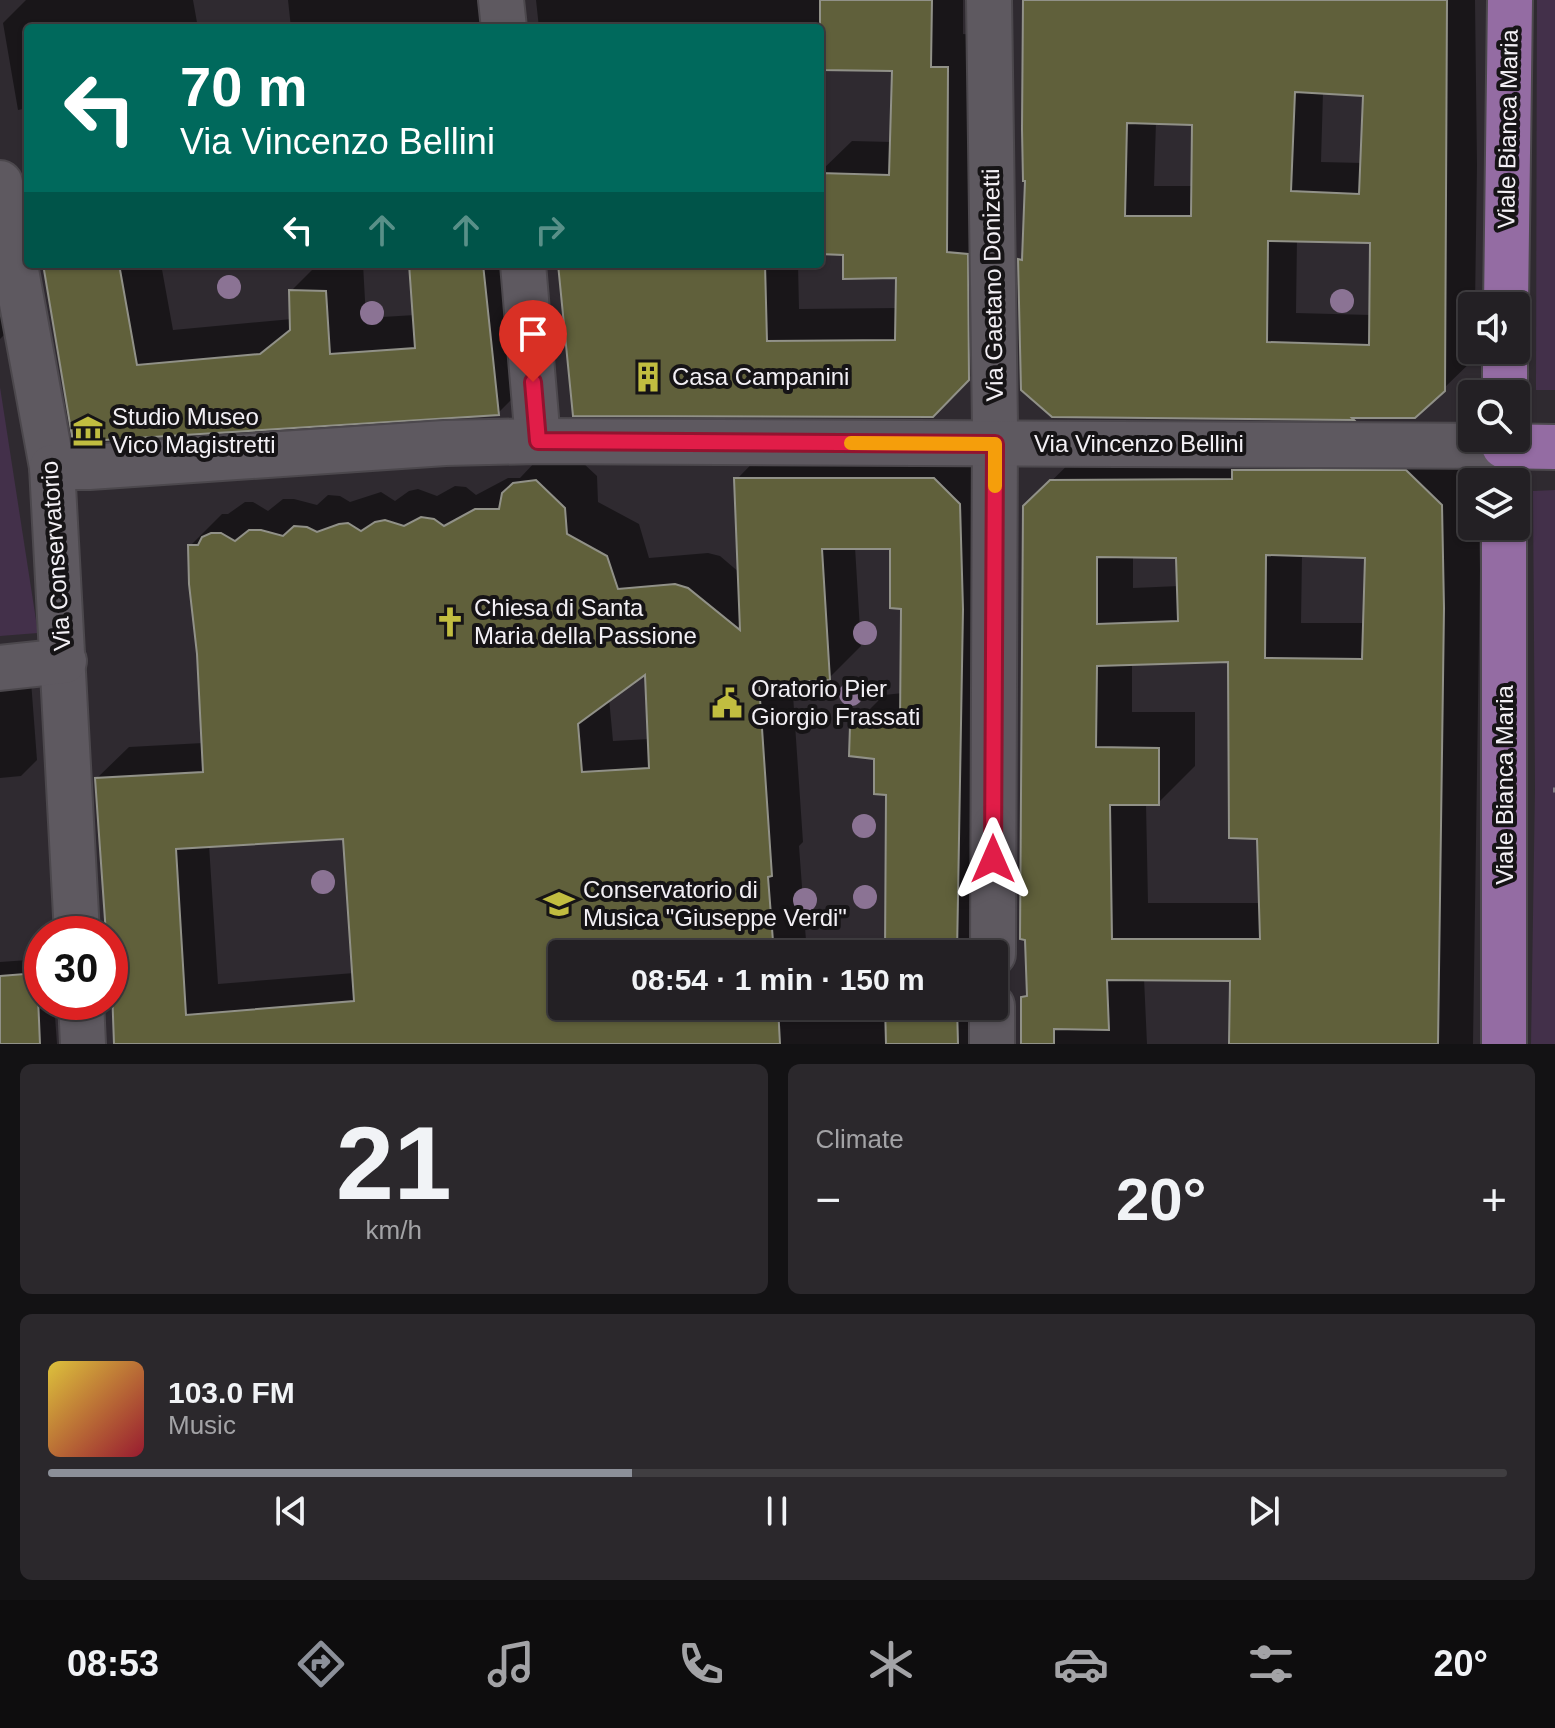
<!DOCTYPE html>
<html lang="en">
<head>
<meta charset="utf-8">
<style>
	:root { --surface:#232024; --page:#2b282c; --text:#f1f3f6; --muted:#a3a3a6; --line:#403e41; --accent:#8c9099 }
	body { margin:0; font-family:Helvetica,sans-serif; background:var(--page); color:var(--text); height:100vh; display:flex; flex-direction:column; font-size:30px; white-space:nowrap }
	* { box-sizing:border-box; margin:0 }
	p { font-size:26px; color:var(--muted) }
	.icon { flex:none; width:44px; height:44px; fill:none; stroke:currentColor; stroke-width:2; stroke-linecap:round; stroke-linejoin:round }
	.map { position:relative; height:1044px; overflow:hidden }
	.sheet { display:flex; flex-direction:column; gap:20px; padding:20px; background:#131214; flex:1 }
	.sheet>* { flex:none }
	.top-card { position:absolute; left:24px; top:24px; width:800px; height:244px; border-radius:8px; box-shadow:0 2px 6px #0004,0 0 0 2px var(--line); background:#00695c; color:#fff; overflow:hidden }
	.buttons { position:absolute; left:1458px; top:292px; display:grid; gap:16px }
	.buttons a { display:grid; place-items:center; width:72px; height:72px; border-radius:8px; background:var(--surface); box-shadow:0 2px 6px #0004,0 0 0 2px var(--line); font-size:40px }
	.speed { position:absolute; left:24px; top:916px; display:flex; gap:16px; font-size:40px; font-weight:700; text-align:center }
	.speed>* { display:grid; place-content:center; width:104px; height:104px; border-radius:50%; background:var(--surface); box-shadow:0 2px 6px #0004,0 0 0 2px var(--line); line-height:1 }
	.speed .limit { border:12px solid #d22; background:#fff; color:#111 }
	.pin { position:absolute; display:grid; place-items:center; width:68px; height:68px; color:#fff; margin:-82px -34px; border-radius:50% 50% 50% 0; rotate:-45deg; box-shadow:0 0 8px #0007 }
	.pin .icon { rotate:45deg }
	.me { position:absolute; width:88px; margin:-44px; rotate:0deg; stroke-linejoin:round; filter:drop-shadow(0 0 6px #0008) }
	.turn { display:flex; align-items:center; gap:28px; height:168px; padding:0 24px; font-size:36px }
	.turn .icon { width:104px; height:104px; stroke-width:2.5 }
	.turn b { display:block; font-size:56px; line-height:68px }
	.lanes { display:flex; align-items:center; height:76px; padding:0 24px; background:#0003; justify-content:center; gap:40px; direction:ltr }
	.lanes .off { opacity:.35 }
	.big { font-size:60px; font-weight:800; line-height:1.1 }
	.sheet .card { flex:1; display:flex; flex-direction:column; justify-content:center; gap:12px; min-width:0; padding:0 28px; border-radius:12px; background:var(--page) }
	.sheet .dial { align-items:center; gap:0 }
	.dial b { font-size:104px; line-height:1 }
	.song { display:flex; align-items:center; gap:24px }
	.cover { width:96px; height:96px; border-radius:12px; background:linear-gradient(135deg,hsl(50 70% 55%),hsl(350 70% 35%)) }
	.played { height:8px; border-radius:4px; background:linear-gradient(90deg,var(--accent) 40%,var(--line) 40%) }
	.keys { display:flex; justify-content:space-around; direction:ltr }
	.heat { display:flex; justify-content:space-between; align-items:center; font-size:44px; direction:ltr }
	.sheet .tiles { flex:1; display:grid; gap:20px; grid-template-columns:1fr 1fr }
	.card:last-child { grid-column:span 2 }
	.trip { position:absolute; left:548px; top:940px; width:460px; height:80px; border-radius:8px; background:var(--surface); box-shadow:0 2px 6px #0004,0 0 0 2px var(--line); font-weight:800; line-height:80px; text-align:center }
	.dock { display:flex; height:128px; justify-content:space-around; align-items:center; background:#0e0d0e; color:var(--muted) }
	.dock .icon { width:56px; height:56px }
	.dock .on { color:var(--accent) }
	.dock b { font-size:36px; color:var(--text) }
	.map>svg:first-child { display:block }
</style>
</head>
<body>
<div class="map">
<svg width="1555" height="1044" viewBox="0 0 1555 1044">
	<rect width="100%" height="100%" fill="#2f2a30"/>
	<!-- green -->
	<g fill="#43304a">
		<polygon points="1537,0 1555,0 1555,390 1536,390"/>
		<polygon points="0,387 38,633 0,636"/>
		<polygon points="1555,490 1555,1044 1531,1044 1535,789 1533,491"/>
	</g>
	<!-- shadow -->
	<g fill="#0007" fill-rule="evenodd">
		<polygon points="26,0 193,0 198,28 28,28 28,108 18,110 3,23"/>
		<polygon points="288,0 499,0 501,28 291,28"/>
		<polygon points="536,0 963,0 963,34 980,35 1001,345 933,415 561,264 798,264 799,309 898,308 898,276 845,253 820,252 820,172 852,141 892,142 894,69 820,42 820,28 539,28"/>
		<path d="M1025 0H1475L1477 165 1475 306H1472L1474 359 1443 389 1353 418 1053 415 1020 260 1024 256 1027 180ZM1323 92 1365 94 1363 163 1321 162ZM1156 122 1194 123V186H1154ZM1297 239 1372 241 1371 315 1296 313Z"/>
		<polygon points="43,264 161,264 173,330 292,319 291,291 318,264 363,264 366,318 415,315 411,264 524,264 535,376 498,413 75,440"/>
		<polygon points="0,279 9,330 0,339"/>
		<path d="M1443 435 1478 468V482H1472V526H1479L1480 570 1473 1044H1231L1232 979 1144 978 1147 1044H1023V998L1029 992 1025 507 1089 444ZM1302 555 1367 556 1365 623H1301ZM1133 556H1178L1179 586 1133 588ZM1230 660 1259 837 1261 903H1148L1146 803H1158L1195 766V712H1132V663Z"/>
		<path d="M768 447H966L991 472 987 954H888V794L876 757 852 727 884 695 903 693V607L892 547H855L861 646 829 678 792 680 803 842 799 846 807 954H562V1006H811V1008L988 1006V1044H116L97 778 129 747 203 743 190 546 222 514H228L245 502H253L268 511 283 499H294L317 505 328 495 340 496 350 502 381 492 395 501 409 491 418 489 437 496 455 486 466 487 476 495 508 478H520L536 461 568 449 597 476 598 502 639 524 649 558 708 553 720 556 740 573 737 479ZM646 671 649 739 613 741 609 698ZM345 837 354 973 218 984 209 845Z"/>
		<polygon points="31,681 37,760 21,776 0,778 0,684"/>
		<polygon points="42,959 42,1002 54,1002 57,1044 0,1044 0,962"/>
	</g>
	<!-- building -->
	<g fill="#60603b" stroke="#919188" stroke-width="2" fill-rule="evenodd">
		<polygon points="820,0 932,0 931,67 948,67 947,252 968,254 969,380 933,417 573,416 558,264 765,264 767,341 895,340 896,278 843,279 843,255 820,254 820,173 889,175 892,71 820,70"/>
		<path d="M1023 0H1447L1445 391 1415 418H1352L1354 420 1052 417 1021 390 1018 259 1022 260 1025 181H1023L1022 129ZM1295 92 1363 96 1359 194 1291 191ZM1127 123 1192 125 1191 216H1125ZM1268 241 1370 243 1369 345 1267 342Z"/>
		<polygon points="43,264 119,264 137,365 260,354 290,330 289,290 326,291 330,354 415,348 409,264 483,264 499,415 73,442"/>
		<path d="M1232 470H1406L1442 505 1444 608 1438 1044H1229L1230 981 1107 980 1109 1030 1054 1029V1044H1021V997L1027 996 1025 940 1020 939 1023 506 1050 480 1232 479ZM1266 555 1365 558 1362 659 1265 658ZM1097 557 1176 558 1178 621 1097 624ZM1228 662 1229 838 1257 839 1260 939H1112L1110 805H1159V748L1096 747 1097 666Z"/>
		<path d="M734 478H934L960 504 963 609 957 954H885L886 795 874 794V759L849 756 850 726 900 722 901 609 890 608V549H822L830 680 759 684 772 876 768 877 774 954H562V1006H778L780 1044H114L110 934H106L95 778 203 772 197 654 189 584 188 545H198L202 537 211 533H221L235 541 249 530H261L283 536 294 526 307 527 317 532 339 524 348 523 361 531 375 522 385 520 404 526 421 517 434 519 444 526 475 509H499L502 493 513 483 536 480 565 508 567 534 607 556 618 589 675 584 688 588 740 630ZM645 675 649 768 582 772 578 724ZM343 839 354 1001 186 1015 176 849Z"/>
		<polygon points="37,973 40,1044 0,1044 0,976"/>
		<polygon points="885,1006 957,1006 958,1044 886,1044"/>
	</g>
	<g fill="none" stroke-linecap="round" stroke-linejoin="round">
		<!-- minor casing -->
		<g stroke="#4c484d" stroke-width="48">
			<g id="minor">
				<polyline points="501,0 504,28"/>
				<polyline points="989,0 995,426 993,954"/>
				<polyline points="0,183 52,467 77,934"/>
				<polyline points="523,264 538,441"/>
				<polyline points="52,467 89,467 445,443 538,441 1504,446"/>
				<polyline points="0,668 64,661"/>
				<polyline points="81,1002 83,1044"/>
				<polyline points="992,1044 992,1006"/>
			</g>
		</g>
		<!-- major casing -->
		<g stroke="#4c484d" stroke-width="48">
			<g id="major">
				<polyline points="1506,306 1510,0"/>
				<polyline points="1505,394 1505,350"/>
				<polyline points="1504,446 1555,447"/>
				<polyline points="1504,1044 1504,526"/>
			</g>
		</g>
		<!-- path -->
		<polyline stroke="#817d83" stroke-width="5" stroke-dasharray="4 4" stroke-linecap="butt" points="1553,790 1555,790"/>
		<!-- minor -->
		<use href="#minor" stroke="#5e5960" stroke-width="44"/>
		<!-- major -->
		<use href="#major" stroke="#946ca3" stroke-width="44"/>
	</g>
	<!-- trees -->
	<g fill="#8b7394">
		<circle cx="229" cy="287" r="12"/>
		<circle cx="1342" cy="301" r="12"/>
		<circle cx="372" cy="313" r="12"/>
		<circle cx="865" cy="633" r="12"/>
		<circle cx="851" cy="694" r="12"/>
		<circle cx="864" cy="826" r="12"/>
		<circle cx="323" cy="882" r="12"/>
		<circle cx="865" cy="897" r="12"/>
		<circle cx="805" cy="900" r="12"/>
	</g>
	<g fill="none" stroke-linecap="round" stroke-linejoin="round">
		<!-- route casing -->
		<g stroke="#92132f" stroke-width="20">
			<polyline id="route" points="533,382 538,441 995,444 993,859"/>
		</g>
		<!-- route -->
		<use href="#route" stroke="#e11d48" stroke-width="14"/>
		<!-- slow -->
		<polyline stroke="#f59e0b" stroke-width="14" points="851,443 995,444 995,486"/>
	</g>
	<!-- icons -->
	<defs>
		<g id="building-bare" transform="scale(2.4)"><path d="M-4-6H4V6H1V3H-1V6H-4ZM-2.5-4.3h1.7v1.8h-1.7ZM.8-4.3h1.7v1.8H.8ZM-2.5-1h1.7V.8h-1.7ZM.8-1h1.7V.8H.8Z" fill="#c1bd40" stroke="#161416" stroke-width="2.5" paint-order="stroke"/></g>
		<g id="museum-bare" transform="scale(2.4)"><path d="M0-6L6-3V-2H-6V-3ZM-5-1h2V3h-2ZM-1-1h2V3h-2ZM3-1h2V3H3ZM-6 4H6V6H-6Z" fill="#c1bd40" stroke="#161416" stroke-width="2.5" paint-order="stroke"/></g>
		<g id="church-bare" transform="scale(2.4)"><path d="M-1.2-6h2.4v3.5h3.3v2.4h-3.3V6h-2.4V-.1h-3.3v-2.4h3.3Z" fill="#c1bd40" stroke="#161416" stroke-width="2.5" paint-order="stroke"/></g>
		<g id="civic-bare" transform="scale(2.4)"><path d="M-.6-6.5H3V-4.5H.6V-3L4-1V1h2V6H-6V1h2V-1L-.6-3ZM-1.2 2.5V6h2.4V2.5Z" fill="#c1bd40" stroke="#161416" stroke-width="2.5" paint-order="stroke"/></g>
		<g id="school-bare" transform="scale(2.4)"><path d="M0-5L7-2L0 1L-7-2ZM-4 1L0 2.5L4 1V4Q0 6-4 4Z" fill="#c1bd40" stroke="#161416" stroke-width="2.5" paint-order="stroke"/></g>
	</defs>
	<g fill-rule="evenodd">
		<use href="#building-bare" x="648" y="377"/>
		<use href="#museum-bare" x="88" y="431"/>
		<use href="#church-bare" x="450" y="622"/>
		<use href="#civic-bare" x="727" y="703"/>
		<use href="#school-bare" x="559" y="904"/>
	</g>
	<g text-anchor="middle" stroke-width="8" stroke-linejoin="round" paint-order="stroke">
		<!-- street labels -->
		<g font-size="24" fill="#f3f0f5" stroke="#161416">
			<text transform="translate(1508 129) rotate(-89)" y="8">Viale Bianca Maria</text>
			<text transform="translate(993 285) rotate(-91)" y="8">Via Gaetano Donizetti</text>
			<text x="1139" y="452">Via Vincenzo Bellini</text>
			<text transform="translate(56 556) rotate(-94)" y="8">Via Conservatorio</text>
			<text transform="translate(1505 785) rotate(-90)" y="8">Viale Bianca Maria</text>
		</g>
		<!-- poi labels -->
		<g font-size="24" fill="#f3f0f5" stroke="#161416" text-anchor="start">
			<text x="672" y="385">Casa Campanini</text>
			<text x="112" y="425">Studio Museo<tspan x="112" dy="28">Vico Magistretti</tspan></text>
			<text x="474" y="616">Chiesa di Santa<tspan x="474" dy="28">Maria della Passione</tspan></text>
			<text x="751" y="697">Oratorio Pier<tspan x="751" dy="28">Giorgio Frassati</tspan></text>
			<text x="583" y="898">Conservatorio di<tspan x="583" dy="28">Musica "Giuseppe Verdi"</tspan></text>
		</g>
	</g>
</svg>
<div class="buttons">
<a><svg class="icon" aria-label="sound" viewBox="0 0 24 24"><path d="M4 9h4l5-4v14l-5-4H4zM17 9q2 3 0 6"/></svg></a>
<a><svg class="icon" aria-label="search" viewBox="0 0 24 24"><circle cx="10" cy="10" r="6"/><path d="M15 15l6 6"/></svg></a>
<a><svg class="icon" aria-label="layers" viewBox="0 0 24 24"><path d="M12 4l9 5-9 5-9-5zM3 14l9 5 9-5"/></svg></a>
</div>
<div class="speed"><div class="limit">30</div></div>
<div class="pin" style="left:533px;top:382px;background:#d93025"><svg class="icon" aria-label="arrive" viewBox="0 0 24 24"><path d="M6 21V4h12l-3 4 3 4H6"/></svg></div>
<svg class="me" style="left:993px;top:859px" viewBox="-20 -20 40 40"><path d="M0-17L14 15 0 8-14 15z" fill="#e11d48" stroke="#fff" stroke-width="4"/></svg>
<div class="trip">08:54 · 1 min · 150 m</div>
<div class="top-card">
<div class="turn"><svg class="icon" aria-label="left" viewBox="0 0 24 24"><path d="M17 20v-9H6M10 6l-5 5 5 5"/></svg><div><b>70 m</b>Via Vincenzo Bellini</div></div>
<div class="lanes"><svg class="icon" aria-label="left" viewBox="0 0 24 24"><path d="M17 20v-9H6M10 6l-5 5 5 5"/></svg><svg class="icon off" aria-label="ahead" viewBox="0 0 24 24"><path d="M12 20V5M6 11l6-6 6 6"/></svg><svg class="icon off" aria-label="ahead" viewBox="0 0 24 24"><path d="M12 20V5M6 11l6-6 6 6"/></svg><svg class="icon off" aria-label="right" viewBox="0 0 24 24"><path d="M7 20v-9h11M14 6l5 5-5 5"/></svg></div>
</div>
</div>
<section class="sheet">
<div class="tiles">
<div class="card dial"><b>21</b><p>km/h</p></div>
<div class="card"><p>Climate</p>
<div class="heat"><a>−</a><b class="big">20°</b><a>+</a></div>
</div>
<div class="card">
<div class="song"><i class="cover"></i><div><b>103.0 FM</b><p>Music</p></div></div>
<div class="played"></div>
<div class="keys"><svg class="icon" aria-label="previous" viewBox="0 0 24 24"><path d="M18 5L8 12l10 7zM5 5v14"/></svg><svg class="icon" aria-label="pause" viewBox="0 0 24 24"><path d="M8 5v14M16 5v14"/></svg><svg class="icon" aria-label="next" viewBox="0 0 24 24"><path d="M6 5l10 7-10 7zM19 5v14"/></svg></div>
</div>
</div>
</section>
<nav class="dock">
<b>08:53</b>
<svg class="icon on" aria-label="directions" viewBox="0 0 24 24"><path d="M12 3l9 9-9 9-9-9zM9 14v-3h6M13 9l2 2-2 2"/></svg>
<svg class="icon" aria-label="music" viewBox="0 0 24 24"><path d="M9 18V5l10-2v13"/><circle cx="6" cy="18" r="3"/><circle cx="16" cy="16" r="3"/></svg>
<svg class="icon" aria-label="phone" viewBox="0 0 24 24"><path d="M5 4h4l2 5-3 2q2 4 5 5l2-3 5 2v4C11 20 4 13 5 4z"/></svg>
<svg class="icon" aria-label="climate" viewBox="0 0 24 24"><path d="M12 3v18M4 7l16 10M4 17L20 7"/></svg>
<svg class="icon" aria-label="car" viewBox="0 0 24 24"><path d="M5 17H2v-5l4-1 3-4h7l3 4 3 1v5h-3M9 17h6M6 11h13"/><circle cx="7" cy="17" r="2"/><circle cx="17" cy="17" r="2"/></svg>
<svg class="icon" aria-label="filters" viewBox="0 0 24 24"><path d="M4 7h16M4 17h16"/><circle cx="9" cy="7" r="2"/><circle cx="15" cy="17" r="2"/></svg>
<b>20°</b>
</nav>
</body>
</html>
